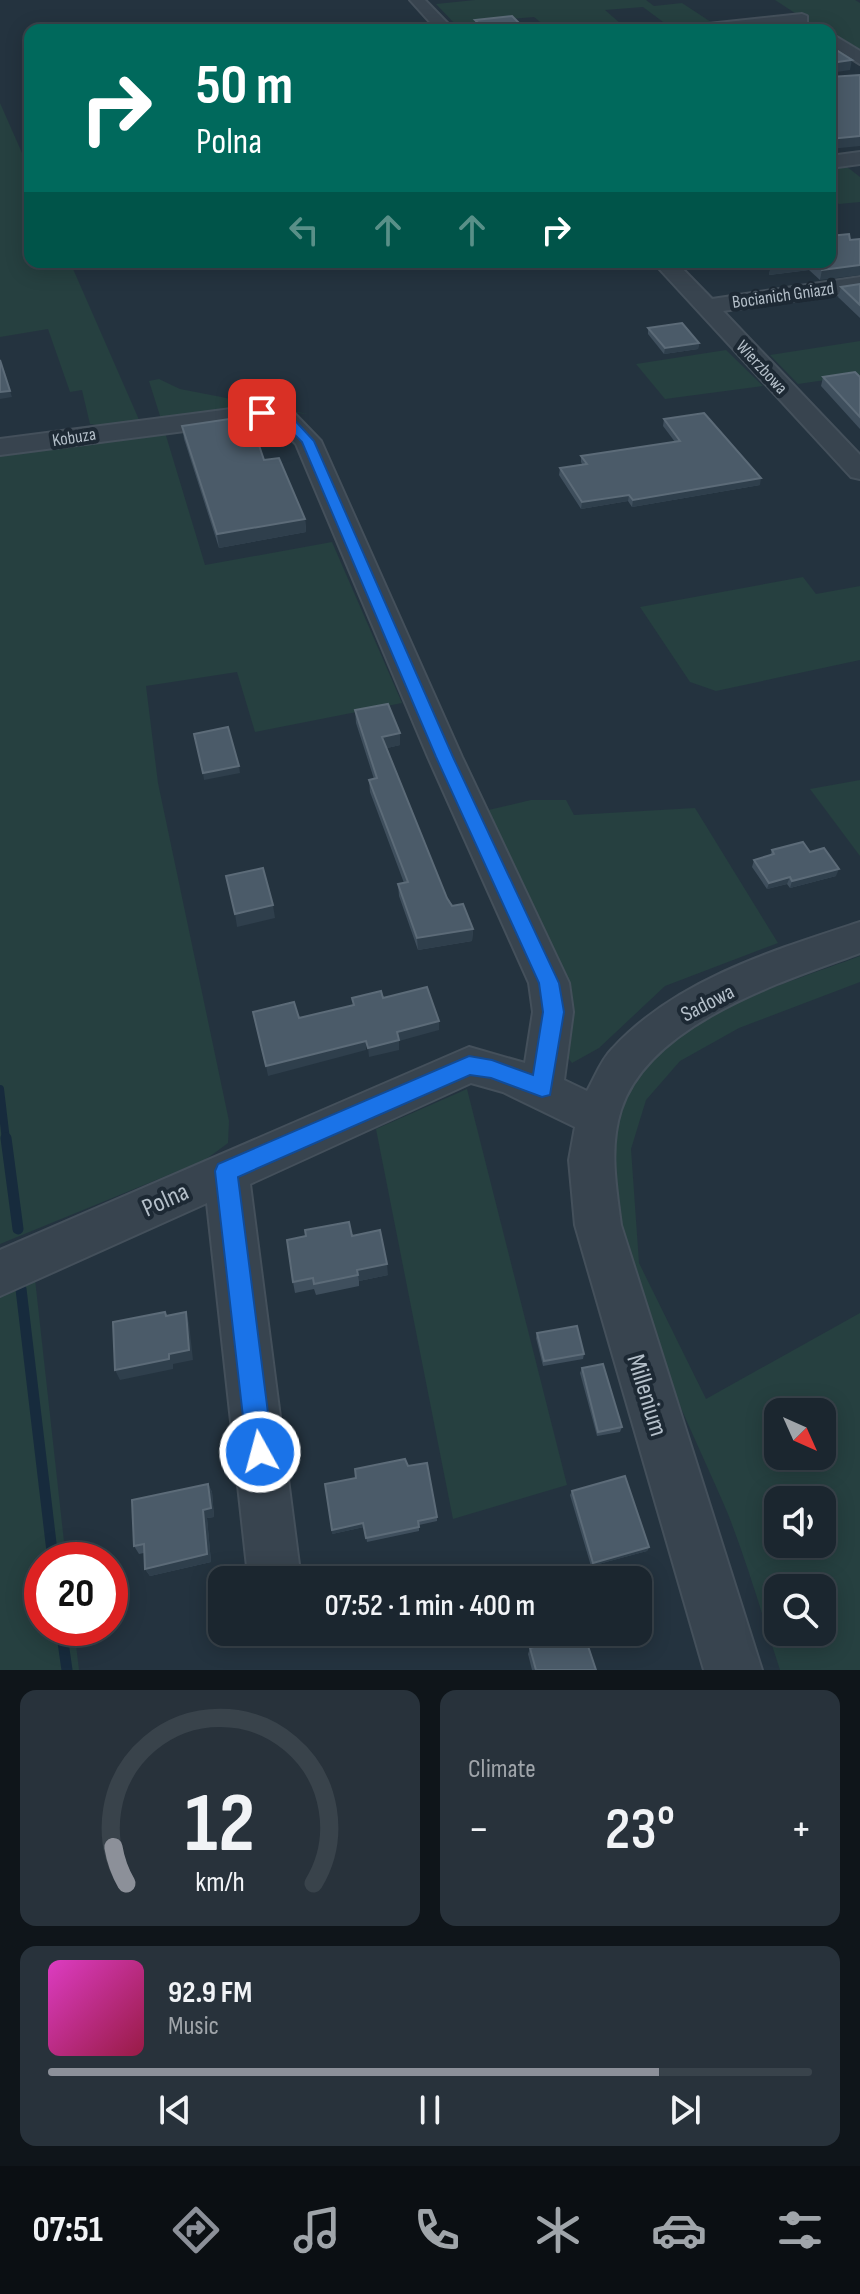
<!DOCTYPE html>
<html lang="en">
<head>
<meta charset="utf-8">
<style>
	:root { --surface:#1b262f; --page:#28323b; --text:#f1f3f6; --muted:#a0a5aa; --line:#39434b; --accent:#8c9099 }
	body { margin:0; font-family:"Sofia Sans Condensed",sans-serif; background:var(--page); color:var(--text); height:100vh; display:flex; flex-direction:column; font-size:30px; white-space:nowrap }
	* { box-sizing:border-box; margin:0 }
	p { font-size:26px; color:var(--muted) }
	.icon { flex:none; width:44px; height:44px; fill:none; stroke:currentColor; stroke-width:2; stroke-linecap:round; stroke-linejoin:round }
	.map { position:relative; height:1670px; overflow:hidden }
	.panel { display:flex; flex-direction:column; gap:20px; padding:20px; background:#0f151a; flex:1 }
	.panel>* { flex:none }
	.top-card { position:absolute; left:24px; top:24px; width:812px; height:244px; border-radius:16px; box-shadow:0 4px 20px #0003,0 0 0 2px var(--line); background:#00695c; color:#fff; overflow:hidden }
	.needle { width:52px; rotate:135deg }
	.controls { position:absolute; left:764px; top:1398px; display:grid; gap:16px }
	.controls a { display:grid; place-items:center; width:72px; height:72px; border-radius:16px; background:var(--surface); box-shadow:0 4px 20px #0003,0 0 0 2px var(--line); font-size:40px }
	.speed { position:absolute; left:24px; top:1542px; display:flex; gap:16px; font-size:40px; font-weight:700; text-align:center }
	.speed>* { display:grid; place-content:center; width:104px; height:104px; border-radius:50%; background:var(--surface); box-shadow:0 4px 20px #0003,0 0 0 2px var(--line); line-height:1 }
	.speed .limit { border:12px solid #d22; background:#fff; color:#111 }
	.pin { position:absolute; display:grid; place-items:center; width:68px; height:68px; color:#fff; margin:-34px; border-radius:16px; box-shadow:0 4px 12px #0006 }
	.me { position:absolute; width:88px; margin:-44px; rotate:353deg; stroke-linejoin:round; filter:drop-shadow(0 0 6px #0008) }
	.turn { display:flex; align-items:center; gap:28px; height:168px; padding:0 40px; font-size:36px }
	.turn .icon { width:104px; height:104px; stroke-width:2.5 }
	.turn b { display:block; font-size:56px; line-height:68px }
	.lanes { display:flex; align-items:center; height:76px; padding:0 40px; background:#0003; justify-content:center; gap:40px; direction:ltr }
	.lanes .off { opacity:.35 }
	.big { font-size:60px; font-weight:600; line-height:1.1 }
	.panel .card { flex:1; display:flex; flex-direction:column; justify-content:center; gap:12px; min-width:0; padding:0 28px; border-radius:16px; background:var(--page) }
	.panel .dial { align-items:center; gap:0 }
	.dial svg { height:208px; overflow:visible; fill:none; stroke:var(--line); stroke-width:7; stroke-linecap:round; text-anchor:middle }
	.dial text { fill:var(--text); stroke:none }
	.song { display:flex; align-items:center; gap:24px }
	.cover { width:96px; height:96px; border-radius:12px; background:linear-gradient(135deg,hsl(310 70% 55%),hsl(340 70% 35%)) }
	.played { height:8px; border-radius:4px; background:linear-gradient(90deg,var(--accent) 80%,var(--line) 80%) }
	.keys { display:flex; justify-content:space-around; direction:ltr }
	.heat { display:flex; justify-content:space-between; align-items:center; font-size:44px; direction:ltr }
	.panel .tiles { flex:1; display:grid; gap:20px; grid-template-columns:1fr 1fr }
	.card:last-child { grid-column:span 2 }
	.trip { position:absolute; left:208px; top:1566px; width:444px; height:80px; border-radius:16px; background:var(--surface); box-shadow:0 4px 20px #0003,0 0 0 2px var(--line); font-weight:600; line-height:80px; text-align:center }
	.tabs { display:flex; height:128px; justify-content:space-around; align-items:center; background:#0b0f13; color:var(--muted) }
	.tabs .icon { width:56px; height:56px }
	.tabs .active { color:var(--accent) }
	.tabs b { font-size:36px; color:var(--text) }
	.map>svg:first-child { display:block }
</style>
</head>
<body>
<div class="map">
<svg width="860" height="1670" viewBox="0 0 860 1670">
	<rect width="100%" height="100%" fill="#24333f"/>
	<!-- green -->
	<g fill="#264040" fill-rule="evenodd">
		<polygon points="475,0 646,0 654,6 682,3 717,26 674,30 643,7 605,10 628,30 550,30 534,17 455,24 436,4"/>
		<polygon points="775,0 855,0 860,3 860,56 830,36 830,30 821,30"/>
		<polygon points="0,103 30,171 30,262 70,262 140,422 106,427 90,424 82,390 70,392 48,329 0,337"/>
		<polygon points="842,163 860,177 860,202 839,204 830,197 830,165"/>
		<polygon points="860,341 860,375 798,384 770,355"/>
		<polygon points="726,350 763,386 665,399 636,364"/>
		<polygon points="159,379 180,389 308,414 258,409 161,419 149,381"/>
		<polygon points="164,429 205,565 332,542 402,703 255,732 237,672 146,686 158,783 229,1121 228,1143 205,1160 0,1244 0,453"/>
		<polygon points="803,577 816,594 860,586 860,660 716,691 690,682 640,607"/>
		<polygon points="860,780 860,856 810,789"/>
		<polygon points="531,800 566,800 574,815 695,808 778,943 665,986 599,1048 572,1063 560,1048 484,811"/>
		<path d="M860 956V982L739 1028 680 1061 646 1100 631 1149 639 1263 706 1399 860 1313V1670H780C763 1618 748 1565 728 1514 682 1405 600 1254 613 1134 616 1101 638 1068 661 1045 695 1010 811 975 860 956ZM778 1412H822V1456H778ZM778 1500H822V1544H778ZM778 1588H822V1632H778Z"/>
		<polygon points="467,1089 567,1485 453,1519 376,1129"/>
		<polygon points="34,1270 66,1560 42,1560 42,1628 74,1628 79,1670 0,1670 0,1288"/>
	</g>
	<g fill="none" stroke-linecap="round" stroke-linejoin="round">
		<!-- stream-far1 -->
		<polyline stroke="#172b3d" stroke-width="8" points="0,1089 6,1140"/>
		<!-- stream -->
		<g stroke="#172b3d" stroke-width="11">
			<polyline points="6,1138 18,1229"/>
			<polyline points="21,1289 53,1560"/>
			<polyline points="61,1628 67,1670"/>
		</g>
		<!-- minor casing -->
		<g stroke="#44505b" stroke-width="4">
			<g id="minor">
				<polygon points="410,0 425,0 454,30 437,30"/>
				<polygon points="802,14 807,16 807,22 743,30 691,30 699,25"/>
				<polygon points="830,33 860,51 860,64 830,45"/>
				<polygon points="860,152 860,164 830,168 830,156"/>
				<polygon points="653,262 676,262 712,299 860,277 860,291 723,311 860,455 860,479 851,477"/>
				<path d="M262 405 293 412 321 441 462 757 569 983 573 1012 564 1080 587 1091C595 1077 601 1060 612 1049 675 980 774 950 860 922V953C784 981 649 1023 621 1110 609 1148 616 1186 621 1225L762 1670H704L575 1225 569 1160 575 1127 503 1092 471 1083 250 1184 301 1580H249L248 1576 207 1203 0 1296V1250L469 1047 525 1063 533 1012 529 983 428 757 296 444 276 423 262 421 0 455V439Z"/>
			</g>
		</g>
		<!-- minor -->
		<use href="#minor" fill="#38444f" fill-rule="evenodd"/>
	</g>
	<!-- wall -->
	<g fill="#3f4f5d">
		<polygon points="475,20 521,25 541,30 481,30 475,25"/>
		<polygon points="774,262 830,262 820,280 809,270 769,275 771,265"/>
		<polygon points="860,284 860,318 838,297 841,287"/>
		<polygon points="648,328 699,343 698,349 664,354 648,334"/>
		<polygon points="823,377 860,377 860,429 821,386"/>
		<polygon points="664,419 760,485 632,507 628,501 581,509 559,475 560,468 582,464 581,462 581,456 675,442 663,426"/>
		<polygon points="182,426 264,460 305,519 306,532 219,548 184,439"/>
		<polygon points="355,710 400,745 387,748 447,898 473,929 472,941 418,950 399,896 398,884 404,883 370,792 369,780 374,779 356,723"/>
		<polygon points="772,850 810,852 836,876 790,888 787,884 767,889 752,867 754,860 770,856"/>
		<polygon points="352,1236 388,1275 359,1281 359,1286 316,1295 314,1289 295,1293 293,1282"/>
		<polygon points="537,1333 584,1354 583,1359 543,1366 536,1338"/>
		<polygon points="582,1368 622,1427 620,1432 597,1436 580,1373"/>
		<polygon points="408,1466 437,1517 437,1521 419,1525 419,1531 367,1542 364,1527 332,1534"/>
		<polygon points="208,1484 212,1492 214,1517 207,1518 211,1562 150,1576 145,1569 144,1553 139,1554 134,1546"/>
		<polygon points="572,1491 649,1547 647,1551 591,1566 570,1495"/>
		<polygon points="530,1648 596,1670 532,1670 528,1654"/>
	</g>
	<!-- shaded-wall -->
	<g fill="#2f3f4c">
		<polygon points="852,60 850,70 830,73 830,63"/>
		<polygon points="860,136 860,146 830,149 830,139"/>
		<polygon points="794,262 810,262 809,270 769,275 771,265"/>
		<polygon points="860,265 860,275 820,280 822,270"/>
		<polygon points="699,343 698,349 664,354 665,348"/>
		<polygon points="10,391 12,397 0,399 0,392"/>
		<polygon points="761,478 760,485 632,507 633,500"/>
		<polygon points="629,495 628,501 581,509 582,502"/>
		<polygon points="305,519 306,532 219,548 217,534"/>
		<polygon points="400,733 400,745 383,749 382,737"/>
		<polygon points="239,766 240,773 204,780 203,773"/>
		<polygon points="839,869 836,876 790,888 792,881"/>
		<polygon points="790,877 787,884 767,889 769,883"/>
		<polygon points="273,905 275,918 237,927 235,914"/>
		<polygon points="473,929 472,941 418,950 417,938"/>
		<polygon points="439,1021 439,1030 399,1041 399,1050 369,1057 368,1048 397,1032"/>
		<polygon points="366,1041 366,1050 268,1076 266,1066"/>
		<polygon points="387,1264 388,1275 359,1281 357,1270"/>
		<polygon points="186,1312 189,1323 193,1360 173,1364 173,1369 120,1380 115,1370 169,1354"/>
		<polygon points="208,1484 212,1492 214,1517 207,1518 211,1562 150,1576 145,1569 203,1510"/>
		<polygon points="363,1523 364,1527 332,1534 332,1530"/>
		<polygon points="649,1547 647,1551 591,1566 593,1563"/>
	</g>
	<!-- building -->
	<g fill="#4b5b69" stroke="#5c6b78" stroke-width="2">
		<polygon points="512,16 521,25 537,27 541,30 486,30 475,20"/>
		<polygon points="800,26 806,30 763,30"/>
		<polygon points="830,46 852,60 830,63"/>
		<polygon points="830,74 830,77 860,75 860,136 830,139"/>
		<polygon points="849,234 850,240 860,239 860,265 822,270 814,262 830,262 830,236"/>
		<polygon points="774,262 794,262 771,265"/>
		<polygon points="860,284 860,305 841,287"/>
		<polygon points="682,323 699,343 665,348 648,328"/>
		<polygon points="0,360 10,391 0,392"/>
		<polygon points="855,372 860,377 860,417 823,377"/>
		<polygon points="704,413 761,478 633,500 629,495 582,502 560,468 587,464 581,456 680,441 664,419"/>
		<polygon points="249,416 264,460 279,458 305,519 217,534 182,426"/>
		<polygon points="388,704 400,733 382,737 447,898 452,906 463,904 473,929 417,938 398,884 408,882 369,780 377,778 355,710"/>
		<polygon points="228,727 239,766 203,773 194,734"/>
		<polygon points="803,842 810,852 824,848 839,869 792,881 790,877 769,883 754,860 774,854 772,850"/>
		<polygon points="263,868 273,905 235,914 226,876"/>
		<polygon points="427,987 439,1021 397,1032 399,1040 368,1048 366,1041 266,1066 253,1012 294,1002 299,1018 354,1005 352,998 381,991 383,998"/>
		<polygon points="349,1222 352,1236 380,1230 387,1264 357,1270 358,1275 314,1284 313,1278 293,1282 287,1240 306,1236 305,1230"/>
		<polygon points="165,1312 166,1316 186,1312 189,1350 169,1354 169,1359 115,1370 113,1322"/>
		<polygon points="577,1326 584,1354 544,1361 537,1333"/>
		<polygon points="603,1364 622,1427 598,1432 582,1368"/>
		<polygon points="405,1459 408,1466 427,1463 437,1517 418,1521 419,1527 366,1538 363,1523 332,1530 325,1484 356,1478 355,1469"/>
		<polygon points="625,1476 649,1547 593,1563 572,1491"/>
		<polygon points="208,1484 211,1508 203,1510 207,1554 145,1569 144,1544 134,1546 132,1500"/>
		<polygon points="584,1634 596,1670 536,1670 530,1648"/>
	</g>
	<!-- route -->
	<polygon fill="#1a73e8" stroke="#114b97" stroke-width="2" points="262,410 289,414 314,441 453,757 559,983 564,1012 550,1095 542,1097 491,1078 470,1075 238,1177 273,1452 269,1461 260,1465 251,1461 247,1452 215,1171 218,1164 469,1056 492,1060 533,1075 543,1012 539,983 436,757 302,442 280,420 258,416 258,411"/>
	<g text-anchor="middle" stroke-width="8" stroke-linejoin="round" paint-order="stroke">
		<!-- far-street labels -->
		<g font-size="18" fill="#b4bfc9" stroke="#1d2934">
			<text transform="translate(783 295) rotate(-8)" y="6">Bocianich Gniazd</text>
			<text transform="translate(762 367) rotate(47)" y="6">Wierzbowa</text>
			<text transform="translate(74 437) rotate(-9)" y="6">Kobuza</text>
		</g>
		<!-- street labels -->
		<g font-size="22" fill="#b4bfc9" stroke="#1d2934">
			<text transform="translate(707 1002) rotate(-27)" y="8">Sadowa</text>
		</g>
		<!-- near-street labels -->
		<g font-size="26" fill="#b4bfc9" stroke="#1d2934">
			<text transform="translate(165 1199) rotate(-24)" y="9">Polna</text>
			<text transform="translate(648 1395) rotate(73)" y="9">Millenium</text>
		</g>
	</g>
</svg>
<div class="controls">
<a><svg class="needle" viewBox="-14 -14 28 28"><path d="M0-13l5 13h-10z" fill="#e53935"/><path d="M0 13l5-13h-10z" fill="#a0a5aa"/></svg></a>
<a><svg class="icon" aria-label="sound" viewBox="0 0 24 24"><path d="M4 9h4l5-4v14l-5-4H4zM17 9q2 3 0 6"/></svg></a>
<a><svg class="icon" aria-label="search" viewBox="0 0 24 24"><circle cx="10" cy="10" r="6"/><path d="M15 15l6 6"/></svg></a>
</div>
<div class="speed"><div class="limit">20</div></div>
<div class="pin" style="left:262px;top:413px;background:#d93025"><svg class="icon" aria-label="arrive" viewBox="0 0 24 24"><path d="M6 21V4h12l-3 4 3 4H6"/></svg></div>
<svg class="me" style="left:260px;top:1452px" viewBox="-20 -20 40 40"><circle r="17" fill="#1a73e8" stroke="#fff" stroke-width="3"/><path d="M0-11L8 9 0 5-8 9z" fill="#fff"/></svg>
<div class="trip">07:52 · 1 min · 400 m</div>
<div class="top-card">
<div class="turn"><svg class="icon" aria-label="right" viewBox="0 0 24 24"><path d="M7 20v-9h11M14 6l5 5-5 5"/></svg><div><b>50 m</b>Polna</div></div>
<div class="lanes"><svg class="icon off" aria-label="left" viewBox="0 0 24 24"><path d="M17 20v-9H6M10 6l-5 5 5 5"/></svg><svg class="icon off" aria-label="ahead" viewBox="0 0 24 24"><path d="M12 20V5M6 11l6-6 6 6"/></svg><svg class="icon off" aria-label="ahead" viewBox="0 0 24 24"><path d="M12 20V5M6 11l6-6 6 6"/></svg><svg class="icon" aria-label="right" viewBox="0 0 24 24"><path d="M7 20v-9h11M14 6l5 5-5 5"/></svg></div>
</div>
</div>
<section class="panel">
<div class="tiles">
<div class="card dial"><svg viewBox="0 0 100 80">
<path d="M14 69A42 42 0 1 1 86 69"/>
<path d="M14 69A42 42 0 0 1 9 55" stroke="#8c9099"/>
<text x="50" y="56" font-size="32" font-weight="700">12</text>
<text x="50" y="72" font-size="11">km/h</text>
</svg></div>
<div class="card"><p>Climate</p>
<div class="heat"><a>−</a><b class="big">23°</b><a>+</a></div>
</div>
<div class="card">
<div class="song"><i class="cover"></i><div><b>92.9 FM</b><p>Music</p></div></div>
<div class="played"></div>
<div class="keys"><svg class="icon" aria-label="previous" viewBox="0 0 24 24"><path d="M18 5L8 12l10 7zM5 5v14"/></svg><svg class="icon" aria-label="pause" viewBox="0 0 24 24"><path d="M8 5v14M16 5v14"/></svg><svg class="icon" aria-label="next" viewBox="0 0 24 24"><path d="M6 5l10 7-10 7zM19 5v14"/></svg></div>
</div>
</div>
</section>
<nav class="tabs">
<b>07:51</b>
<svg class="icon active" aria-label="directions" viewBox="0 0 24 24"><path d="M12 3l9 9-9 9-9-9zM9 14v-3h6M13 9l2 2-2 2"/></svg>
<svg class="icon" aria-label="music" viewBox="0 0 24 24"><path d="M9 18V5l10-2v13"/><circle cx="6" cy="18" r="3"/><circle cx="16" cy="16" r="3"/></svg>
<svg class="icon" aria-label="phone" viewBox="0 0 24 24"><path d="M5 4h4l2 5-3 2q2 4 5 5l2-3 5 2v4C11 20 4 13 5 4z"/></svg>
<svg class="icon" aria-label="climate" viewBox="0 0 24 24"><path d="M12 3v18M4 7l16 10M4 17L20 7"/></svg>
<svg class="icon" aria-label="car" viewBox="0 0 24 24"><path d="M5 17H2v-5l4-1 3-4h7l3 4 3 1v5h-3M9 17h6M6 11h13"/><circle cx="7" cy="17" r="2"/><circle cx="17" cy="17" r="2"/></svg>
<svg class="icon" aria-label="filters" viewBox="0 0 24 24"><path d="M4 7h16M4 17h16"/><circle cx="9" cy="7" r="2"/><circle cx="15" cy="17" r="2"/></svg>
</nav>
</body>
</html>
